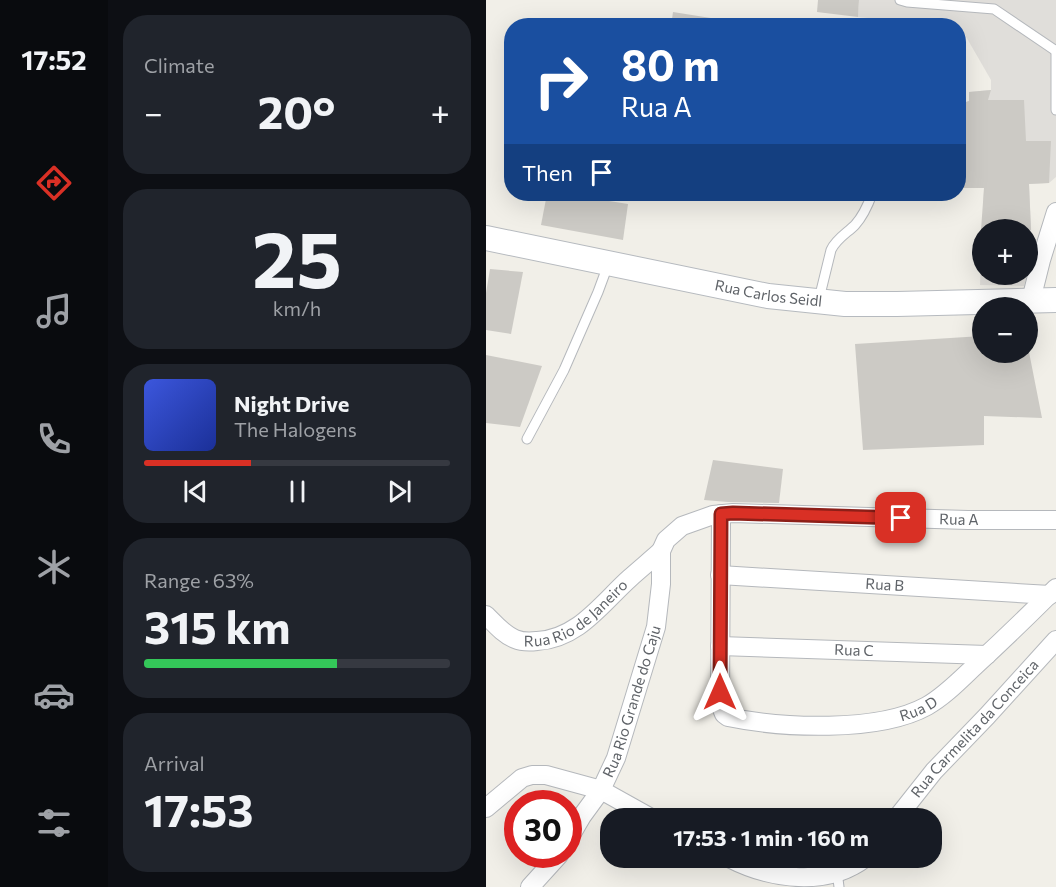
<!DOCTYPE html>
<html lang="en">
<head>
<meta charset="utf-8">
<style>
	:root { --surface:#171b24; --page:#20242c; --text:#f1f3f6; --muted:#9ea1a6; --line:#363941; --accent:#d93025 }
	body { margin:0; font-family:Commissioner,sans-serif; background:var(--page); color:var(--text); height:100vh; display:flex; flex-direction:column; font-size:22px; white-space:nowrap }
	* { box-sizing:border-box; margin:0 }
	p { font-size:20px; color:var(--muted) }
	.icon { flex:none; width:33px; height:33px; fill:none; stroke:currentColor; stroke-width:2; stroke-linecap:round; stroke-linejoin:round }
	.map { position:relative; flex:1; overflow:hidden }
	.details { display:flex; flex-direction:column; gap:15px; padding:15px; background:#0d0f14; width:378px }
	.details>* { flex:none }
	.top-card { position:absolute; left:18px; top:18px; width:462px; height:183px; border-radius:24px; box-shadow:0 6px 24px #0002; background:#1a4fa0; color:#fff; overflow:hidden }
	.fabs { position:absolute; left:486px; top:219px; display:grid; gap:12px }
	.fabs a { display:grid; place-items:center; width:66px; height:66px; border-radius:50%; background:var(--surface); box-shadow:0 6px 24px #0002; font-size:30px }
	.speed { position:absolute; left:18px; top:790px; display:flex; gap:12px; font-size:30px; font-weight:700; text-align:center }
	.speed>* { display:grid; place-content:center; width:78px; height:78px; border-radius:50%; background:var(--surface); box-shadow:0 6px 24px #0002; line-height:1 }
	.speed .limit { border:9px solid #d22; background:#fff; color:#111 }
	.pin { position:absolute; display:grid; place-items:center; width:51px; height:51px; color:#fff; margin:-26px; border-radius:12px; box-shadow:0 3px 9px #0006 }
	.me { position:absolute; width:66px; margin:-33px; rotate:0deg; stroke-linejoin:round; filter:drop-shadow(0 0 4px #0008) }
	.turn { display:flex; align-items:center; gap:21px; height:126px; padding:0 18px; font-size:27px }
	.turn .icon { width:78px; height:78px; stroke-width:2.5 }
	.turn b { display:block; font-size:42px; line-height:51px }
	.then { display:flex; align-items:center; height:57px; padding:0 18px; background:#0003; gap:12px; font-size:22px }
	.big { font-size:45px; font-weight:700; line-height:1.1 }
	.details .card { flex:1; display:flex; flex-direction:column; justify-content:center; gap:9px; min-width:0; padding:0 21px; border-radius:24px; background:var(--page) }
	.details .dial { align-items:center; gap:0 }
	.dial b { font-size:78px; line-height:1 }
	.song { display:flex; align-items:center; gap:18px }
	.cover { width:72px; height:72px; border-radius:9px; background:linear-gradient(135deg,hsl(230 70% 55%),hsl(230 70% 35%)) }
	.played { height:6px; border-radius:3px; background:linear-gradient(90deg,var(--accent) 35%,var(--line) 35%) }
	.keys { display:flex; justify-content:space-around; direction:ltr }
	.heat { display:flex; justify-content:space-between; align-items:center; font-size:33px; direction:ltr }
	.charge { height:9px; border-radius:4px; background:linear-gradient(90deg,#34c759 63%,var(--line) 0) }
	.trip { position:absolute; left:114px; top:808px; width:342px; height:60px; border-radius:24px; background:var(--surface); box-shadow:0 6px 24px #0002; font-weight:700; line-height:60px; text-align:center }
	main { display:flex; flex:1; min-height:0 }
	.tabs { display:flex; flex-direction:column; width:108px; justify-content:space-around; align-items:center; background:#090b0e; color:var(--muted) }
	.tabs .icon { width:42px; height:42px }
	.tabs .current { color:var(--accent) }
	.tabs b { font-size:27px; color:var(--text) }
	.map>svg:first-child { display:block }
</style>
</head>
<body>
<main>
<nav class="tabs">
<b>17:52</b>
<svg class="icon current" aria-label="directions" viewBox="0 0 24 24"><path d="M12 3l9 9-9 9-9-9zM9 14v-3h6M13 9l2 2-2 2"/></svg>
<svg class="icon" aria-label="music" viewBox="0 0 24 24"><path d="M9 18V5l10-2v13"/><circle cx="6" cy="18" r="3"/><circle cx="16" cy="16" r="3"/></svg>
<svg class="icon" aria-label="phone" viewBox="0 0 24 24"><path d="M5 4h4l2 5-3 2q2 4 5 5l2-3 5 2v4C11 20 4 13 5 4z"/></svg>
<svg class="icon" aria-label="climate" viewBox="0 0 24 24"><path d="M12 3v18M4 7l16 10M4 17L20 7"/></svg>
<svg class="icon" aria-label="car" viewBox="0 0 24 24"><path d="M5 17H2v-5l4-1 3-4h7l3 4 3 1v5h-3M9 17h6M6 11h13"/><circle cx="7" cy="17" r="2"/><circle cx="17" cy="17" r="2"/></svg>
<svg class="icon" aria-label="filters" viewBox="0 0 24 24"><path d="M4 7h16M4 17h16"/><circle cx="9" cy="7" r="2"/><circle cx="15" cy="17" r="2"/></svg>
</nav>
<section class="details">
<div class="card"><p>Climate</p>
<div class="heat"><a>−</a><b class="big">20°</b><a>+</a></div>
</div>
<div class="card dial"><b>25</b><p>km/h</p></div>
<div class="card">
<div class="song"><i class="cover"></i><div><b>Night Drive</b><p>The Halogens</p></div></div>
<div class="played"></div>
<div class="keys"><svg class="icon" aria-label="previous" viewBox="0 0 24 24"><path d="M18 5L8 12l10 7zM5 5v14"/></svg><svg class="icon" aria-label="pause" viewBox="0 0 24 24"><path d="M8 5v14M16 5v14"/></svg><svg class="icon" aria-label="next" viewBox="0 0 24 24"><path d="M6 5l10 7-10 7zM19 5v14"/></svg></div>
</div>
<div class="card"><p>Range · 63%</p><b class="big">315 km</b><div class="charge"></div></div>
<div class="card"><p>Arrival</p><b class="big">17:53</b></div>
</section>
<div class="map">
<svg width="570" height="887" viewBox="0 0 570 887">
	<rect width="100%" height="100%" fill="#f1efe8"/>
	<!-- industrial -->
	<polygon fill="#e0deda" points="373,0 570,0 570,177 563,183 543,184 546,248 542,270 542,230 496,230 496,274 541,275 538,286 494,285 498,188 473,188 477,103 483,101 483,92 505,90 505,80 475,28 473,28 472,26 451,25 372,17"/>
	<!-- building -->
	<g fill="#cccac5">
		<polygon points="332,0 373,0 372,17 331,12"/>
		<polygon points="187,12 231,19 230,26 185,26"/>
		<polygon points="505,90 502,100 538,100 540,141 565,141 563,183 543,184 545,230 495,230 498,188 472,188 477,103 483,101 483,92"/>
		<polygon points="61,194 79,194 142,204 137,240 55,225"/>
		<polygon points="4,269 37,272 25,334 0,330 0,293"/>
		<polygon points="496,336 496,352 543,352 556,418 498,416 498,445 377,450 369,344"/>
		<polygon points="0,355 56,366 34,427 0,423"/>
		<polygon points="227,460 297,469 293,503 242,502 218,500"/>
	</g>
	<g fill="none" stroke-linecap="round" stroke-linejoin="round">
		<!-- lane casing -->
		<g stroke="#b5b8bc" stroke-width="11">
			<g id="lane">
				<polyline points="414,0 421,2 508,9 570,51"/>
				<polyline points="570,50 570,110"/>
				<path d="M333 299 345 250C350 239 361 233 369 225 378 215 382 205 386 194"/>
				<polyline points="41,439 78,370 112,292 122,265"/>
				<polyline points="352,879 353,887"/>
			</g>
		</g>
		<!-- street casing -->
		<g stroke="#b5b8bc" stroke-width="20">
			<g id="street">
				<polyline points="545,300 555,260 570,212"/>
				<path id="s1" d="M235 514 234 704 238 714 242 717C295 728 392 733 441 706 459 696 475 679 490 665 517 640 544 614 570 588"/>
				<path id="s2" d="M234 575 564 595"/>
				<path id="s3" d="M0 615C9 624 17 634 29 639 36 642 43 642 51 641 92 639 116 603 144 578 154 569 165 560 175 551"/>
				<path id="s4" d="M234 646 501 655"/>
				<polyline points="0,808 36,778 46,775 60,775 115,790 167,819"/>
				<path id="s5" d="M410 819 448 771 501 716 570 640"/>
				<path id="s6" d="M82 840 96 816 115 790 130 758 170 627 175 584V551L180 540 196 526 227 515 247 513 482 520H570"/>
				<path d="M243 858C286 880 341 887 379 858"/>
				<polyline points="44,887 73,855"/>
			</g>
		</g>
		<!-- secondary casing -->
		<g stroke="#b6babf" stroke-width="26">
			<g id="secondary">
				<path id="s7" d="M0 238 282 296 359 304H411L570 300"/>
			</g>
		</g>
		<!-- lane -->
		<use href="#lane" stroke="#fff" stroke-width="9"/>
		<!-- street -->
		<use href="#street" stroke="#fff" stroke-width="18"/>
		<!-- secondary -->
		<use href="#secondary" stroke="#fff" stroke-width="24"/>
	</g>
	<g fill="none" stroke-linecap="round" stroke-linejoin="round">
		<!-- route casing -->
		<g stroke="#8d1f18" stroke-width="15">
			<polyline id="route" points="234,692 235,514 247,513 415,518"/>
		</g>
		<!-- route -->
		<use href="#route" stroke="#d93025" stroke-width="10"/>
	</g>
	<g text-anchor="middle" stroke-width="4.5" stroke-linejoin="round" paint-order="stroke">
		<!-- street labels -->
		<g font-size="15" fill="#5f6368" stroke="#fff">
			<text dy="5" stroke="none"><textPath href="#s7" startOffset="288">Rua Carlos Seidl</textPath></text>
			<text dy="5" stroke="none"><textPath href="#s6" startOffset="621">Rua A</textPath></text>
			<text dy="5" stroke="none"><textPath href="#s2" startOffset="165">Rua B</textPath></text>
			<text dy="5" stroke="none"><textPath href="#s3" startOffset="108">Rua Rio de Janeiro</textPath></text>
			<text dy="5" stroke="none"><textPath href="#s4" startOffset="134">Rua C</textPath></text>
			<text dy="5" stroke="none"><textPath href="#s6" startOffset="154">Rua Rio Grande do Caju</textPath></text>
			<text dy="5" stroke="none"><textPath href="#s1" startOffset="399">Rua D</textPath></text>
			<text dy="5" stroke="none"><textPath href="#s5" startOffset="120">Rua Carmelita da Conceica</textPath></text>
		</g>
	</g>
</svg>
<div class="fabs">
<a>+</a>
<a>−</a>
</div>
<div class="speed"><div class="limit">30</div></div>
<div class="pin" style="left:415px;top:518px;background:#d93025"><svg class="icon" aria-label="arrive" viewBox="0 0 24 24"><path d="M6 21V4h12l-3 4 3 4H6"/></svg></div>
<svg class="me" style="left:234px;top:692px" viewBox="-20 -20 40 40"><path d="M0-17L14 15 0 8-14 15z" fill="#d93025" stroke="#fff" stroke-width="4"/></svg>
<div class="trip">17:53 · 1 min · 160 m</div>
<div class="top-card">
<div class="turn"><svg class="icon" aria-label="right" viewBox="0 0 24 24"><path d="M7 20v-9h11M14 6l5 5-5 5"/></svg><div><b>80 m</b>Rua A</div></div>
<div class="then">Then<svg class="icon" aria-label="arrive" viewBox="0 0 24 24"><path d="M6 21V4h12l-3 4 3 4H6"/></svg></div>
</div>
</div>
</main>
</body>
</html>
